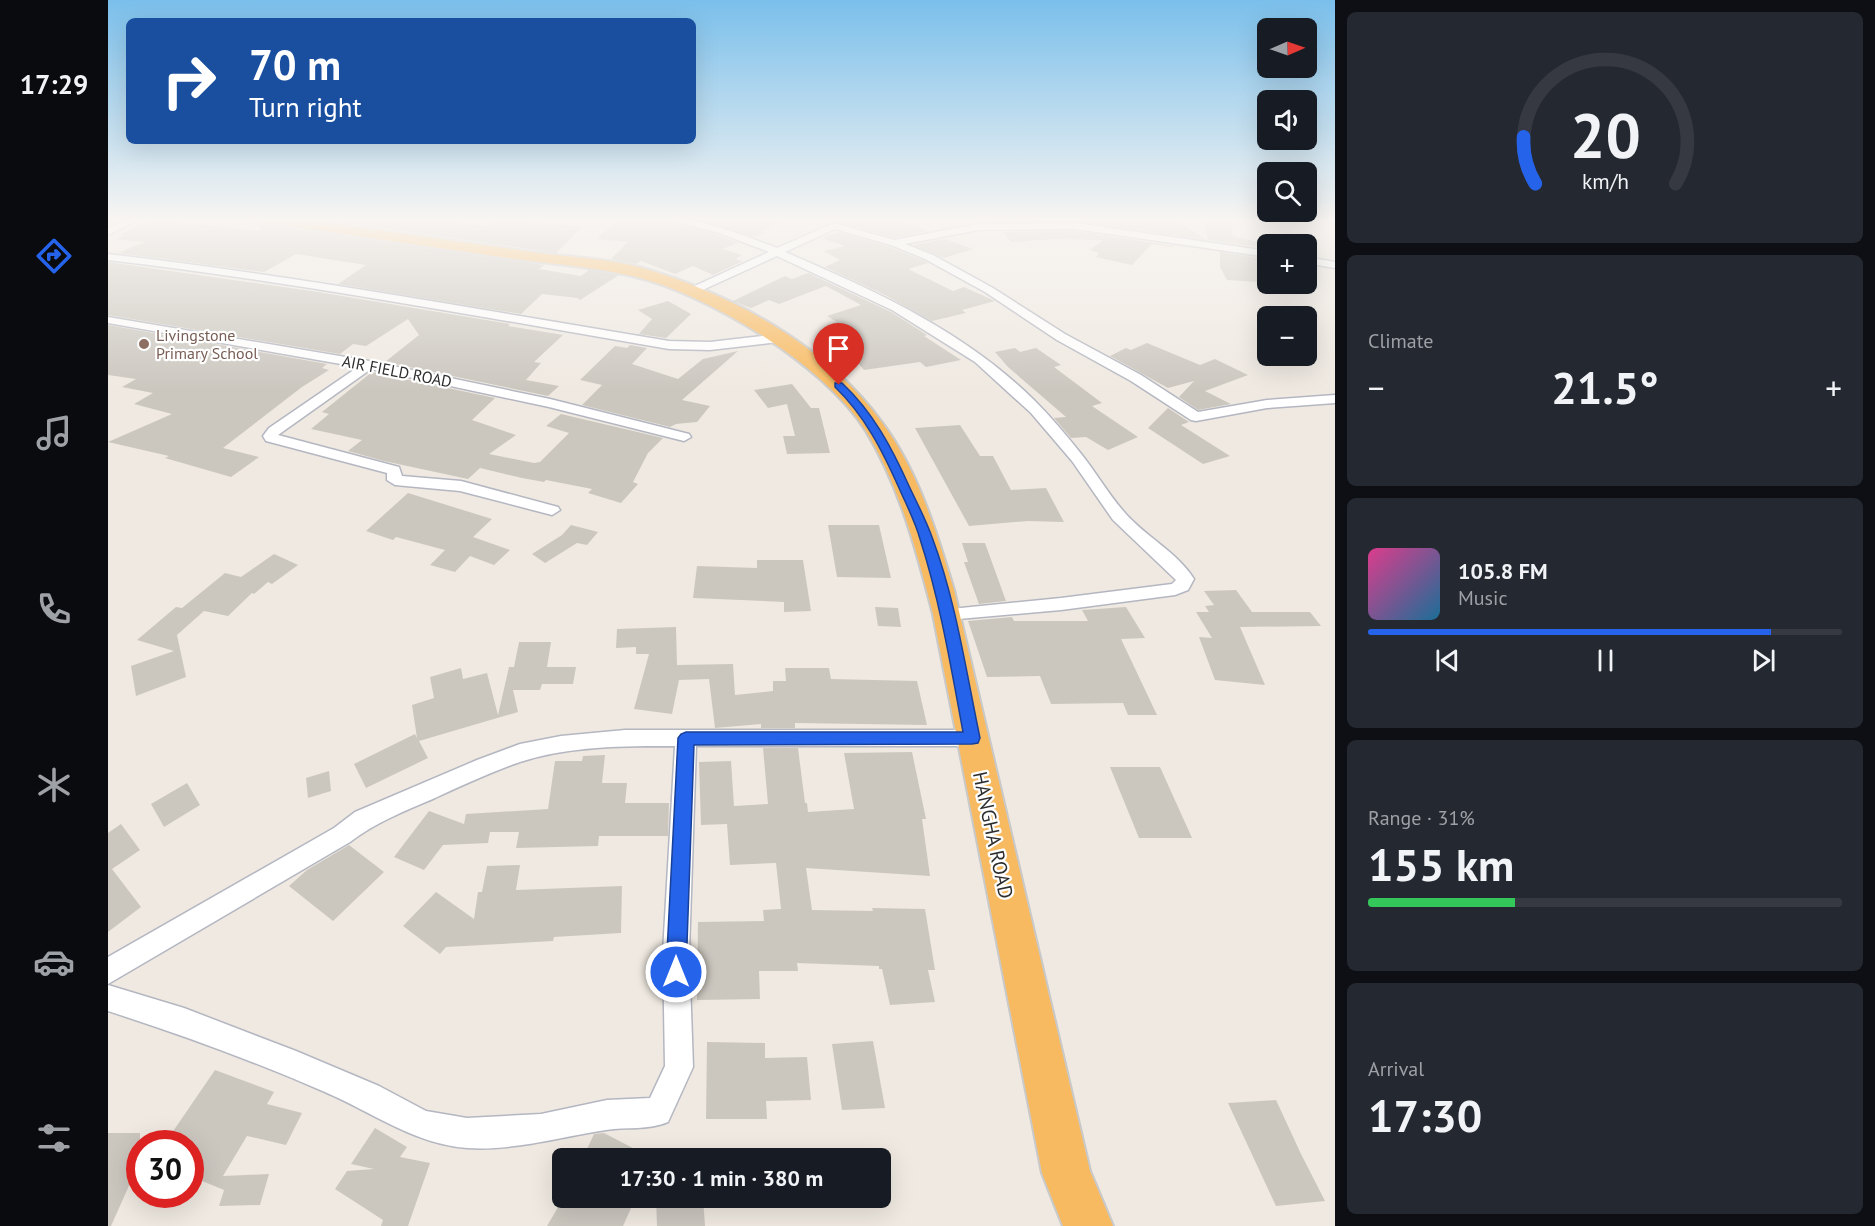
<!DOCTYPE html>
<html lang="en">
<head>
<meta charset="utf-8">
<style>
	:root { --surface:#171b24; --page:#242831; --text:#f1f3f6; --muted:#9ea1a6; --line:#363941; --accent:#2563eb }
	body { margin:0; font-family:"PT Sans",sans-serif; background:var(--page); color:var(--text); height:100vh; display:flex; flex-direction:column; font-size:22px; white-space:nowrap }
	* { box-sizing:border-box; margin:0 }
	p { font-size:20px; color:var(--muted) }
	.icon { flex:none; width:33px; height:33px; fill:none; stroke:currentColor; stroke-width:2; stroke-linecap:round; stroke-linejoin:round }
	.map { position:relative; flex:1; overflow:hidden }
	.drawer { display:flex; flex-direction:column; gap:12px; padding:12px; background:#0d0f14; width:540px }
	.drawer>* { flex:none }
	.hud { position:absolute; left:18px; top:18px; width:570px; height:126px; border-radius:9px; box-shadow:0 6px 24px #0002; background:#1a4fa0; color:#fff; overflow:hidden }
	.needle { width:39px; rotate:88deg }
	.tools { position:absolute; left:1149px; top:18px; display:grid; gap:12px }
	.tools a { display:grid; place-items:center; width:60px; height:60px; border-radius:9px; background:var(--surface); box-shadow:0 6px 24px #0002; font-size:30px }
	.speed { position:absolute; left:18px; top:1130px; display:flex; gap:12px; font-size:30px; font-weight:700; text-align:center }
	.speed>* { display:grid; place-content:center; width:78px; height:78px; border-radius:50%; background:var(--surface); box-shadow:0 6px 24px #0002; line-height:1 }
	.speed .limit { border:9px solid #d22; background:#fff; color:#111 }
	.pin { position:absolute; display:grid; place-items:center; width:51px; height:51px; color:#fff; margin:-62px -26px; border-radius:50% 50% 50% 0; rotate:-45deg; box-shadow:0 0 6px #0007 }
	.pin .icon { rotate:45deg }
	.me { position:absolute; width:66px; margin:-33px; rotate:0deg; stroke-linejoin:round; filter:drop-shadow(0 0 4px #0008) }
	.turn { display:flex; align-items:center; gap:21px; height:126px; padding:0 24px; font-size:27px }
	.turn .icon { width:78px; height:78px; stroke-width:2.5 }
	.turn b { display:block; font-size:42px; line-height:51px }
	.big { font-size:45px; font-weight:600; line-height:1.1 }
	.drawer .widget { flex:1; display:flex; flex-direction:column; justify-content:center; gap:9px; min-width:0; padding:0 21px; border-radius:9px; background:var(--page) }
	.drawer .dial { align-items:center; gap:0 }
	.dial svg { height:156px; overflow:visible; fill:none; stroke:var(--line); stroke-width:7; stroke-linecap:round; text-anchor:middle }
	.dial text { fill:var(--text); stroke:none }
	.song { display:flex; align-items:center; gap:18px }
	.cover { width:72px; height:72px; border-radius:9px; background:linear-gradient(135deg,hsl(330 70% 55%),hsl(200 70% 35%)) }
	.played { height:6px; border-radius:3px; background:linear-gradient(90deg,var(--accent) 85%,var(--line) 85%) }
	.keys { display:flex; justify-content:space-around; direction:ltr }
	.heat { display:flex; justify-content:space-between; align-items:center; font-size:33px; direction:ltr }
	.charge { height:9px; border-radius:4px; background:linear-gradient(90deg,#34c759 31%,var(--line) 0) }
	.trip { position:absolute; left:444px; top:1148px; width:339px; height:60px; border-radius:9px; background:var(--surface); box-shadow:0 6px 24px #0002; font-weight:600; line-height:60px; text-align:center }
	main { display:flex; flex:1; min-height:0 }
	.tabs { display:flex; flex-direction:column; width:108px; justify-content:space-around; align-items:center; background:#090b0e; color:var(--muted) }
	.tabs .icon { width:42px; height:42px }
	.tabs .current { color:var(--accent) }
	.tabs b { font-size:27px; color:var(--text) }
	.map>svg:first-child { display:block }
</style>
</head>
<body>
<main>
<nav class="tabs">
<b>17:29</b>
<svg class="icon current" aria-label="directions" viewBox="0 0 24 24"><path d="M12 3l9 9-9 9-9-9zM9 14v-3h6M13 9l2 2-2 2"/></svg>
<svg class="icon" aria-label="music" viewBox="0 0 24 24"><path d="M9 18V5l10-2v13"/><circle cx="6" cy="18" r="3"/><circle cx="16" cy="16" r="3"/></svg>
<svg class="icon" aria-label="phone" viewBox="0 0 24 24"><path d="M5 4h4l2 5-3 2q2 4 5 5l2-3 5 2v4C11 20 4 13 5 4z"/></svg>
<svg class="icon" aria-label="climate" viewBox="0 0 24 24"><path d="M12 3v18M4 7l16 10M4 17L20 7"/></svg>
<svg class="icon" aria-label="car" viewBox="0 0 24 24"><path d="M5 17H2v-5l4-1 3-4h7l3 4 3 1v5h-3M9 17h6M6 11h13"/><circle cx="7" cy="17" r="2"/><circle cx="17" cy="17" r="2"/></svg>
<svg class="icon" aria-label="filters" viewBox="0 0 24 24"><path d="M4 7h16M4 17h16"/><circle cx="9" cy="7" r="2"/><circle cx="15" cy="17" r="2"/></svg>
</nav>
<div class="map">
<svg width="1227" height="1226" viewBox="0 0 1227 1226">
	<rect width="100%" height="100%" fill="#efe9e1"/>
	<!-- building -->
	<g fill="#cbc7bf">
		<polygon points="44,219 152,231 152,221 160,225 436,265 431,269 473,276 481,270 511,275 472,300 470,298 434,294 413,314 230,284 258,265 188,254 156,272 10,253 36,242 8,239 17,235 12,235"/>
		<polygon points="213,219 336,219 377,226 387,219 398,219 474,227 448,253"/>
		<polygon points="510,219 535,222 535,219 555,219 610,235 630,243 614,249 634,255 627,259 635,261 605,275 585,266 567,274 533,261 528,264 503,259 520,242 489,239"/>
		<polygon points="587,219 677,219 677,220 652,231 657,232 646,237"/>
		<polygon points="719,219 790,219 820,231 786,238 727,221 722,222"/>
		<polygon points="886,219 1067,219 1098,240 967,221 887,222"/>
		<polygon points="1095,219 1124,219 1124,236 1151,242 1151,247 1100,240"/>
		<polygon points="967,231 1066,246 1065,247 1044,244 1024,265 988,257 991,253 982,250 995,240 946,239 903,242 895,232"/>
		<polygon points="730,232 782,247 816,261 820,263 800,269 845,291 856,287 887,301 854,310 858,313 824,321 777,295 717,267 732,260 716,251 737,246 714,238"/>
		<polygon points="837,239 865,249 836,258 805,245"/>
		<polygon points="1112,252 1151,258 1150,282 1119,280 1112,267"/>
		<polygon points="0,262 210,292 402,324 400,326 455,335 426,362 433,363 418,380 451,386 440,396 277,362 311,335 300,319 258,346 245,344 232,354 0,315"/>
		<polygon points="700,273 783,312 819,335 816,336 853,360 818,367 812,362 756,370 719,326 729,322 719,316 753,305 718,286 671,304 661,300 643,308 625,301 677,276 684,279"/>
		<polygon points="560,301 583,314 558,338 531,334 544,319 530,310"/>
		<polygon points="0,325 219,364 214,368 221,370 194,387 115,448 151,457 123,477 57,458 61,456 0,442 64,414 26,404 45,393 14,387 28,379 0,375"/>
		<polygon points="1039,343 1092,365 1107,359 1140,375 1097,391 1123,404 1090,410 1071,397 1086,381 1060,388 1002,356 1018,348 1023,350"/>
		<polygon points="522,345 539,348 524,364 570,379 595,359 630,351 574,400 602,406 589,422 568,424 562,427 474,405 494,385 472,380 507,346 519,348"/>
		<polygon points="907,348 912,352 928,348 953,365 946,367 994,403 984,406 1030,437 1000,450 978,437 963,438 946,418 958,417 900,367 887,352"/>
		<polygon points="264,372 387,398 364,420 408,435 381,454 426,463 432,462 461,433 438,426 453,414 555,438 540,453 525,482 530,484 513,503 480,493 484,489 438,480 436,482 414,478 372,468 360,479 276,461 240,451 254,440 203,429 221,414 214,412"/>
		<polygon points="684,384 703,408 711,408 722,453 679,454 675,436 687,436 679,404 660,408 646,390"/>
		<polygon points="1060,408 1081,422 1073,425 1122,456 1095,464 1040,428"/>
		<polygon points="852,425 872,456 885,456 903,490 938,488 956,522 920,521 861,526 807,428"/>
		<polygon points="300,493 384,519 365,537 402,550 386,565 362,556 347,572 322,565 337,550 288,537 285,540 258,531"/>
		<polygon points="463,525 490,532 479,545 469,543 437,563 424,554 454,535"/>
		<polygon points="720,525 771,525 783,578 729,577"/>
		<polygon points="854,543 877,543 898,601 871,604 856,562 860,562"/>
		<polygon points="166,554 190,565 164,584 160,582 146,594 144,593 120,616 96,611 69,635 78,677 28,696 23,666 66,651 29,640 68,607 74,608 117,573 133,577"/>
		<polygon points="649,560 695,560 703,611 676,612 676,602 585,598 589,566 649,568"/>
		<polygon points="1128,590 1144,612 1202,612 1213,626 1132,627 1157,685 1107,680 1091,637 1104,638 1088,612 1101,612 1097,606 1106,605 1096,591"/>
		<polygon points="767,607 790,608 793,627 770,626"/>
		<polygon points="1018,607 1037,638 1013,639 1049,715 1020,715 1015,703 943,704 932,676 879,677 860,621 904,617 906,621 980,621 974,610"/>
		<polygon points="568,627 569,665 625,664 627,695 665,691 665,681 678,681 677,668 721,668 723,679 809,681 819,725 687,723 687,728 653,728 653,724 607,728 601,679 571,680 564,714 526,709 541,654 528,654 528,647 508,648 509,629"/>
		<polygon points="411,642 443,642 439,667 468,667 465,684 434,684 432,690 405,690 410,712 311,741 320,758 258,788 246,764 307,734 309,738 304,705 326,698 322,677 353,668 355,679 379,673 390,715 401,667 406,667"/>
		<polygon points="655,748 690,748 697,803 699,803 700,812 746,809 736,753 804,752 818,819 814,819 822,876 698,868 704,910 765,911 764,908 817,909 827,970 820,970 827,1002 782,1005 774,969 771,969 771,966 689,963 690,971 651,971 652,999 589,1000 590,922 656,921 655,910 673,909 668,863 622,865 619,824 593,825 591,762 623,761 626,806 660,804"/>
		<polygon points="497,755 494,783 519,783 517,803 561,803 560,836 491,836 490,846 408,848 411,832 382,832 380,843 335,845 316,870 286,857 321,811 356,824 358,814 440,809 447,761 474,761 475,756"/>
		<polygon points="1002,767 1052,767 1084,838 1031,838"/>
		<polygon points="221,771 223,791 200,798 198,778"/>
		<polygon points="79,783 92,805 56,827 43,804"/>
		<polygon points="13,824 32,850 4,869 33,907 0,932 0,833"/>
		<polygon points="241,845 276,872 225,921 181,886 199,870"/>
		<polygon points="412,865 408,890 514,886 513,933 446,937 445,941 338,947 332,954 295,926 328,892 366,919 370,892 374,892 379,866"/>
		<polygon points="765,1041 777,1108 734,1110 724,1044"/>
		<polygon points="599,1042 657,1043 657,1058 699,1057 703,1100 658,1101 659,1119 598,1119"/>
		<polygon points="107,1070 166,1092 159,1104 194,1113 178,1145 139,1136 115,1176 161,1174 152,1205 111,1206 116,1190 82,1176 82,1143 57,1143"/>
		<polygon points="1168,1100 1193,1154 1217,1201 1168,1206 1120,1103"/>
		<polygon points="267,1128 299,1147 292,1157 322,1163 300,1226 273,1226 275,1220 227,1189 239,1171 266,1169 243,1164"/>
		<polygon points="0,1133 32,1133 32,1161 3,1226 0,1226"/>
		<polygon points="496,1133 544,1158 475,1158 486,1134"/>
		<polygon points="456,1197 528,1197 515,1226 439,1226"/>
		<polygon points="548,1197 595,1197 597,1226 549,1226"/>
	</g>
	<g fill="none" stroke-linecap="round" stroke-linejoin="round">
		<!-- minor casing -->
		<g stroke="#b4b7c1" stroke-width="3">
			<g id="minor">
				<polygon points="20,219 32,219 0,235 0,228"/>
				<path d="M557 219C596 219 632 234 669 248L726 223 786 240 870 224 967 223 1160 251V257L967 229 870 230 797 244 825 255 885 288 957 334 1033 375 1090 412 1159 400 1227 395V403L1159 408 1088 421 1083 420 1023 381 949 340 877 292 817 259 783 245 727 229 677 252C766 290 856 331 926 400 943 417 959 436 974 455 989 474 1001 495 1017 513 1038 537 1069 552 1086 579L1080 590 1067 595 953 610 839 620 833 618 830 614 833 610 953 598 1064 584 1068 580 1005 520 964 461 923 413 867 362 784 310 669 256 588 293H580V289L661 252 611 233Z"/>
				<path d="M0 254C188 276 374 310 561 341L602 342 670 334 676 338 670 342 602 350 561 349C374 317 188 282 0 260Z"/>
				<polygon points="1198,257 1227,262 1227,268 1198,263"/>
				<polygon points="0,317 261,361 442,399 581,434 583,437 576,441 441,407 263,369 170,435 291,467 294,476 353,481 450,507 452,510 444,515 352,491 287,485 279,480 279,473 158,441 155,436 161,428 250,367 0,323"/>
				<path d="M517 730H864L871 732 874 738 871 744 864 746H588L581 952 585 1067 560 1122C541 1130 519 1127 498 1130 452 1137 406 1151 359 1148 306 1144 264 1112 217 1092 146 1061 74 1035 0 1011V985L76 1008 188 1051 271 1086 318 1111 359 1118 433 1114 499 1100 542 1098 557 1066 555 952 567 746C516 746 461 746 412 762 383 772 355 785 327 798 297 811 268 822 242 842L0 984V957L226 828 247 812 369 760 412 744 453 736Z"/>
			</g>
		</g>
		<!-- trunk casing -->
		<g stroke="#c9c9c9" stroke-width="4">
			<path id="trunk" d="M153 219H194C271 230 347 241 424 252 459 257 497 258 531 267 623 293 719 346 775 424 811 473 829 534 846 590L982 1171 1005 1226H955L934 1173 825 614C809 552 792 487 758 431 717 365 599 293 524 276 486 267 446 264 407 259 325 247 242 235 160 223Z"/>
		</g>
		<!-- minor -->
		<use href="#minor" fill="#fff" fill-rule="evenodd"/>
		<!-- trunk -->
		<use href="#trunk" fill="#f8ba60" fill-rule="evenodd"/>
	</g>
	<!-- sky -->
	<linearGradient id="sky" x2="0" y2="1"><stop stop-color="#7abfeb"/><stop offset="0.56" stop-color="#f8f5f2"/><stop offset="1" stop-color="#f8f5f2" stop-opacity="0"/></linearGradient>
	<rect width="1227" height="391" fill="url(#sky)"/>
	<!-- route -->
	<path fill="#2563eb" stroke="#184099" stroke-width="1.5" d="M727 383H734C765 412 784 448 801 486 809 503 818 520 824 537 848 601 858 671 872 738L870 743 864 744 586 745 578 972 575 979 568 982 561 979 558 972 570 738 573 734 578 732H855C843 667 832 601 812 539 807 521 798 504 791 488 774 450 757 416 727 387Z"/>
	<!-- markers -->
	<circle fill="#8d6e63" stroke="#fff" stroke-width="2" cx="36" cy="344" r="6"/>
	<g text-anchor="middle" stroke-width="4.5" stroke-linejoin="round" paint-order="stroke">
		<!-- far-education labels -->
		<g font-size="16" fill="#785e54" stroke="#fff" text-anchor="start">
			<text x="48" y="341">Livingstone<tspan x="48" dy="18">Primary School</tspan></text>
		</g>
		<!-- far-street labels -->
		<g font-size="16" fill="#2e2e2e" stroke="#fff">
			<text transform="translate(289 371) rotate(11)" y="6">AIR FIELD ROAD</text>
		</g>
		<!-- street labels -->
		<g font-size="20" fill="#2e2e2e" stroke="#fff">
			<text transform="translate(885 835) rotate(78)" y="7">HANGHA ROAD</text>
		</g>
	</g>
</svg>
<div class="tools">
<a><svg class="needle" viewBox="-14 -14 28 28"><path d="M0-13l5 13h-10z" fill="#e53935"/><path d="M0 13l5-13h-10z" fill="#9ea1a6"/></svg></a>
<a><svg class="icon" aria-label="sound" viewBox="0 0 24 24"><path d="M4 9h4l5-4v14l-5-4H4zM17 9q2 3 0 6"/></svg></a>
<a><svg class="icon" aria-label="search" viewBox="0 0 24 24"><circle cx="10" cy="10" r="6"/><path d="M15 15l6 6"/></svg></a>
<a>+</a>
<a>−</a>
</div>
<div class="speed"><div class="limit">30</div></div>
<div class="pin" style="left:731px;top:385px;background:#d93025"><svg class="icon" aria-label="arrive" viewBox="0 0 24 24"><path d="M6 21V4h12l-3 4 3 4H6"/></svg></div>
<svg class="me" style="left:568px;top:972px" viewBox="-20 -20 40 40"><circle r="17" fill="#2563eb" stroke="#fff" stroke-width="3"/><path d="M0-11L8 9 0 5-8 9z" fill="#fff"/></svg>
<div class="trip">17:30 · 1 min · 380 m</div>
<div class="hud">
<div class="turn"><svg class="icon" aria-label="right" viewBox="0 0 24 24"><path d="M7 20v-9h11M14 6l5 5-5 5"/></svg><div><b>70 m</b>Turn right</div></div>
</div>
</div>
<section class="drawer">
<div class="widget dial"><svg viewBox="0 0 100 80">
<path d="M14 69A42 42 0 1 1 86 69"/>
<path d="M14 69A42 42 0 0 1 8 45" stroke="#2563eb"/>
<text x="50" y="56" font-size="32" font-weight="700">20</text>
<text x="50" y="72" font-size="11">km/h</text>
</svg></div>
<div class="widget"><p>Climate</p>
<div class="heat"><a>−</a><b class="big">21.5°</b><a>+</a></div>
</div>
<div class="widget">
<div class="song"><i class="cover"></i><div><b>105.8 FM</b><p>Music</p></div></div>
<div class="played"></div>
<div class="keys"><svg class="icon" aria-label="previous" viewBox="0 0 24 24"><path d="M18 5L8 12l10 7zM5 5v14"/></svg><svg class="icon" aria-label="pause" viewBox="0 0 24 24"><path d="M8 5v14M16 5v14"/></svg><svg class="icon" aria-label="next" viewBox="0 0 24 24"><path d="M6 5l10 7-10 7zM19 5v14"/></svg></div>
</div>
<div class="widget"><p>Range · 31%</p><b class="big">155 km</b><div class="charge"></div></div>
<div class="widget"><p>Arrival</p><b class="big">17:30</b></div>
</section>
</main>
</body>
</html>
